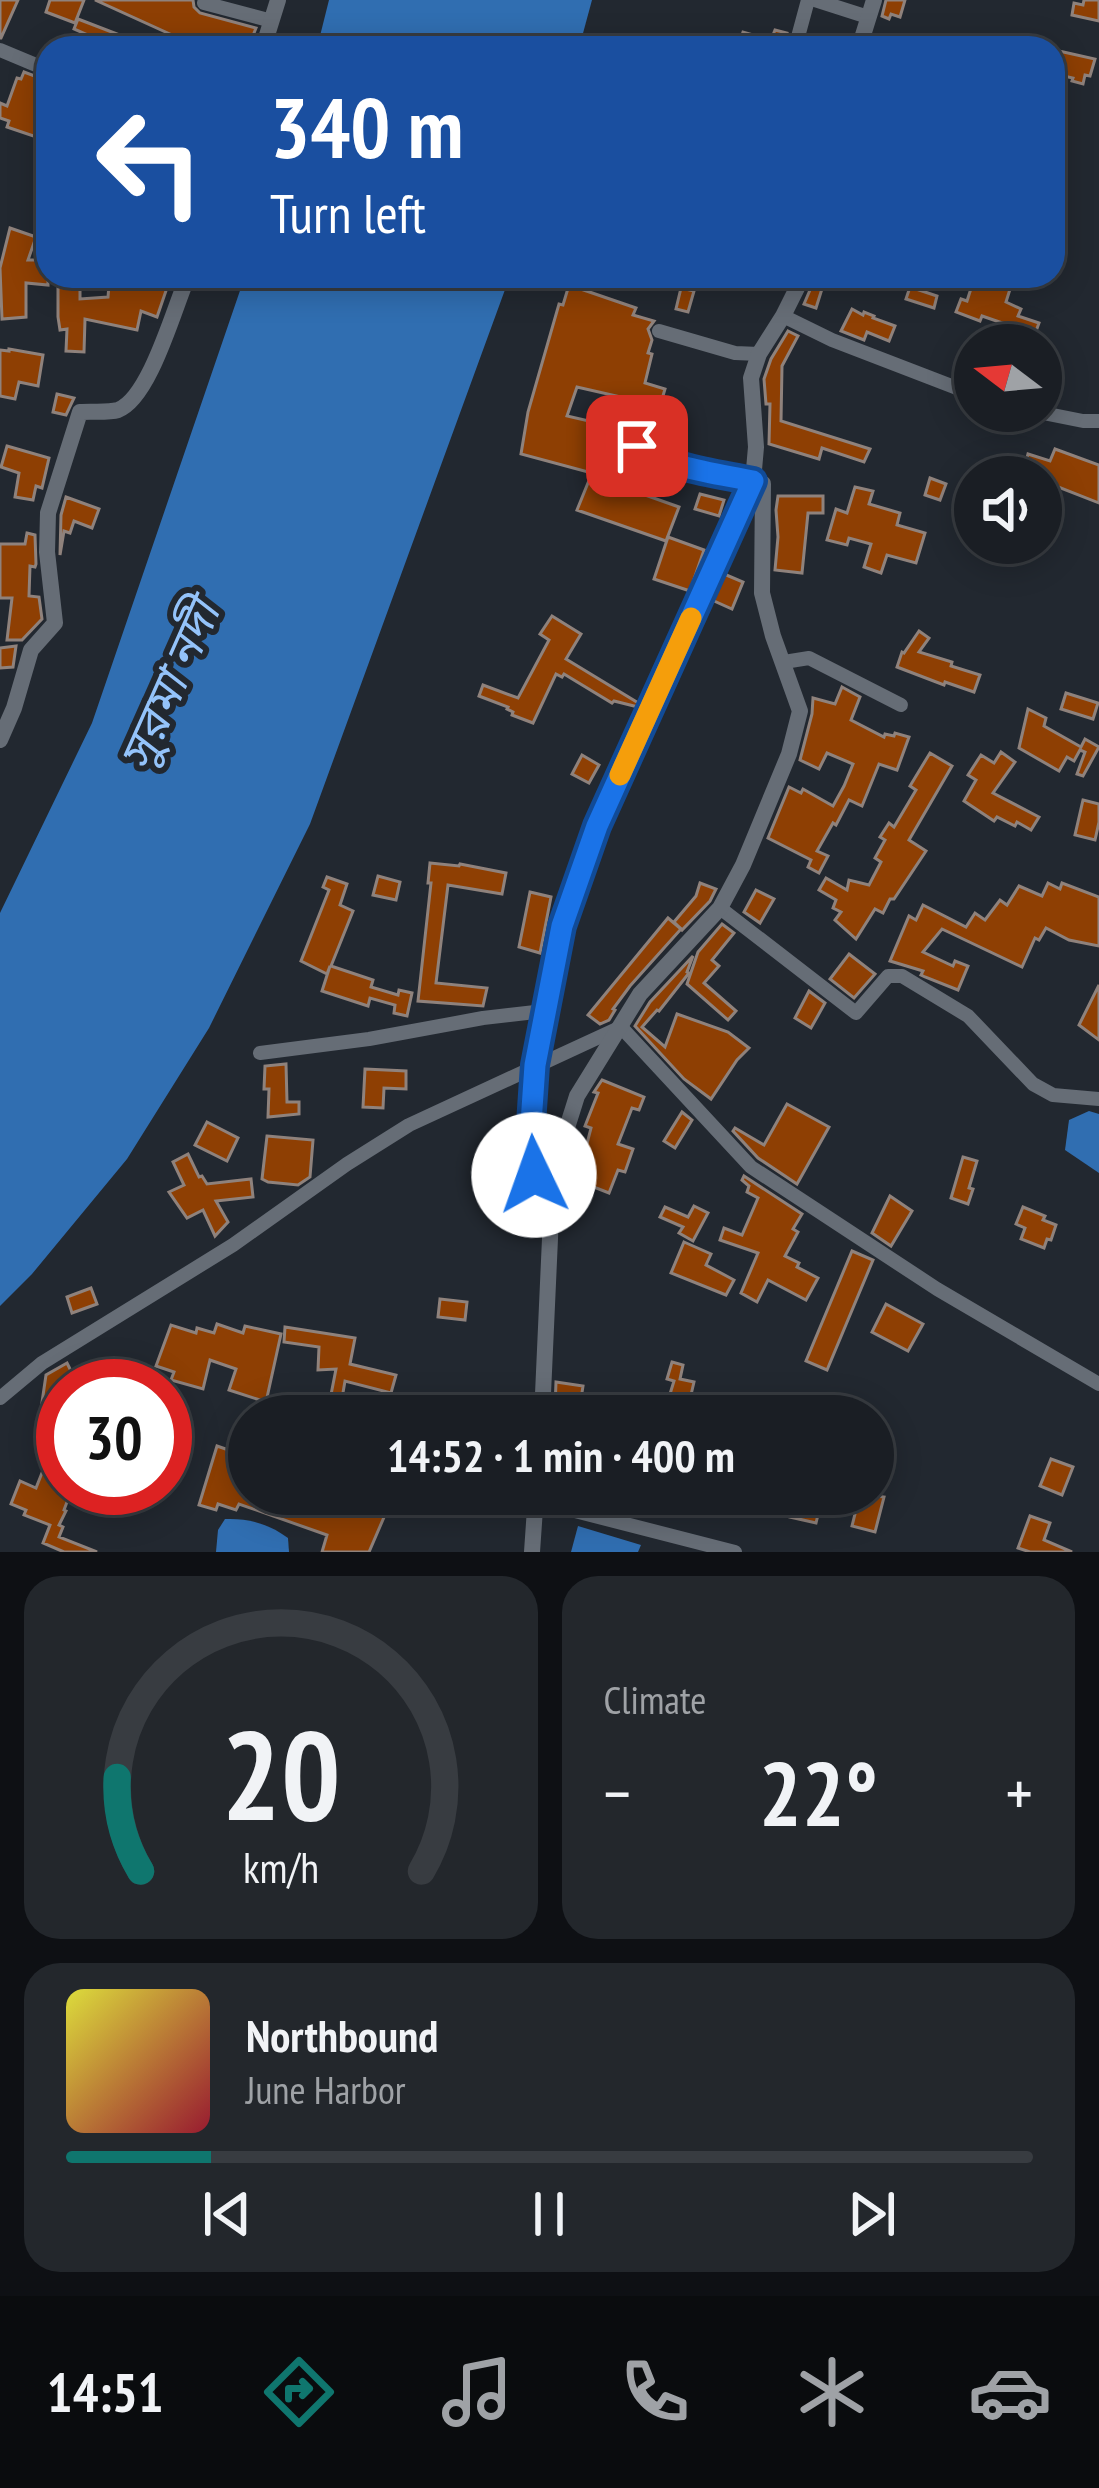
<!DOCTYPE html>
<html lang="en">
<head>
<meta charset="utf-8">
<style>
	:root { --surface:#1a1e24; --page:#23272c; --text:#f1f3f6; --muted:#9fa2a6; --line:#383c41; --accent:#0f766e }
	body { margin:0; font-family:"PT Sans Narrow","Noto Sans Bengali",sans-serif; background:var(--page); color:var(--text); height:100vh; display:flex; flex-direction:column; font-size:45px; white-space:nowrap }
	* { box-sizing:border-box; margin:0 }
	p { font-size:39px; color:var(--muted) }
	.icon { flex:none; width:66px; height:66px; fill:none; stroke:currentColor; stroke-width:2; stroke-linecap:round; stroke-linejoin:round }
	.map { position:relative; height:1552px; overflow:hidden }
	.details { display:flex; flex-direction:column; gap:24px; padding:24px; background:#0e1014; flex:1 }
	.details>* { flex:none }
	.banner { position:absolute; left:36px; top:36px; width:1029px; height:252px; border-radius:36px; box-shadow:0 6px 30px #0003,0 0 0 3px var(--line); background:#1a4fa0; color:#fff; overflow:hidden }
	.needle { width:78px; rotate:286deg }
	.controls { position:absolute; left:954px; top:324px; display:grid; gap:24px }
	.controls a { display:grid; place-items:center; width:108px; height:108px; border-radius:50%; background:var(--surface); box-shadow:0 6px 30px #0003,0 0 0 3px var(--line); font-size:60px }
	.speed { position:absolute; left:36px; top:1359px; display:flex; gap:24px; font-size:60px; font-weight:700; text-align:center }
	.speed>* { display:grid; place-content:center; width:156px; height:156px; border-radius:50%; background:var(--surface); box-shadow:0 6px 30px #0003,0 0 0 3px var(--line); line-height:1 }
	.speed .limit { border:18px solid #d22; background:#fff; color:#111 }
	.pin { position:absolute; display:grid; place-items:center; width:102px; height:102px; color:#fff; margin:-51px; border-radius:24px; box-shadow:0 6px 18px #0006 }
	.me { position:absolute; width:132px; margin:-66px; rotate:357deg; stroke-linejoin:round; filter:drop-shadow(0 0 9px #0008) }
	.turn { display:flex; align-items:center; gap:42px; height:252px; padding:0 36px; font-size:54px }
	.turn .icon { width:156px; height:156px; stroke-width:2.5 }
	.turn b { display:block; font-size:84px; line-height:102px }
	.big { font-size:90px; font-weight:700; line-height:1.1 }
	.details .card { flex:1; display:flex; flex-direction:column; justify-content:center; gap:18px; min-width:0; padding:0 42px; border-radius:36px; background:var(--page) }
	.details .dial { align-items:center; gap:0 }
	.dial svg { height:312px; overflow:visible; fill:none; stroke:var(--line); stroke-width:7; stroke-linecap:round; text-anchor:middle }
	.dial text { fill:var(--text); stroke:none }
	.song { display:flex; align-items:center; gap:36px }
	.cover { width:144px; height:144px; border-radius:18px; background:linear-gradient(135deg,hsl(60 70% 55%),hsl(350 70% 35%)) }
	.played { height:12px; border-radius:6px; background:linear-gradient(90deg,var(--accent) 15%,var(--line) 15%) }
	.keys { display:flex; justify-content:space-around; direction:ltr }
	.heat { display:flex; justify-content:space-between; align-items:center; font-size:66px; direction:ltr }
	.details .tiles { flex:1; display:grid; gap:24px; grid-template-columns:1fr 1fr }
	.card:last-child { grid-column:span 2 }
	.trip { position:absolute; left:228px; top:1395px; width:666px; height:120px; border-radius:60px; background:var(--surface); box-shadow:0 6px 30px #0003,0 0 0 3px var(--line); font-weight:700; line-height:120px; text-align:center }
	.dock { display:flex; height:192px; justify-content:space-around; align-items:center; background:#0a0c0e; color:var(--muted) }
	.dock .icon { width:84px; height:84px }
	.dock .on { color:var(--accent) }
	.dock b { font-size:54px; color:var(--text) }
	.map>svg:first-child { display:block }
</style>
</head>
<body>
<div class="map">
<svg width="1099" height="1552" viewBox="0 0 1099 1552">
	<rect width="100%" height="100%" fill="#222830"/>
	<!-- water -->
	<g fill="#306eb1">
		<polygon points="329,0 592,0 579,48 317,48"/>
		<polygon points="245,276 510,276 310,824 209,1028 127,1159 32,1274 0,1306 0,913 92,723"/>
		<polygon points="1089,1111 1099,1114 1099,1173 1065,1150 1069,1120"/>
		<path d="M225 1519C249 1518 269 1524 288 1538L289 1552H216L218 1530Z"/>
		<polygon points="578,1526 641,1545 638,1552 571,1552"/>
	</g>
	<!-- building -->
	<g fill="#8e3f03" stroke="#8f827c" stroke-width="3">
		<polygon points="0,0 18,0 1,38 0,38"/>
		<polygon points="50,0 84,0 75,23 46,12"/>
		<polygon points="95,0 193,0 194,7 200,13 256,28 248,48 193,48 194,45"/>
		<polygon points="886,0 905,0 900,17 891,14 889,19 882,16"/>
		<polygon points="1084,0 1099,0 1099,21 1072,15 1074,3 1083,5"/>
		<polygon points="78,19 151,47 151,48 94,48 97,39 74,29"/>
		<polygon points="775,30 787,33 784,48 738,48 743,32 771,40"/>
		<polygon points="1059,51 1095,59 1090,76 1085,75 1083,84 1072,81 1073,78 1055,74"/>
		<polygon points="24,72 48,81 48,141 7,127 9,121 0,118 0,103 7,106 17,78 21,79"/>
		<polygon points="10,228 36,237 28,260 48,260 48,285 26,283 26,317 2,319 0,268"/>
		<polygon points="120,276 153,276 169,282 157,317 141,311 137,330 85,319 84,352 66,351 67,329 60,330 58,317 58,286 80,286 80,299 108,297 109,285 119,286"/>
		<polygon points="816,276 826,276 816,308 804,304"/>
		<polygon points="975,276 997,276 996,281 1011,286 1006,302 1021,309 1018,316 1039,323 1031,345 1011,345 1017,328 982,316 980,321 956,312 961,299 967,301"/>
		<polygon points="569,285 636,308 633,315 654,321 648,329 652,340 648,353 652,354 645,383 665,389 660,406 577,387 567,416 619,428 611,466 636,474 631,490 679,507 666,541 577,510 592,473 521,454 528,412 559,304 563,305"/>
		<polygon points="910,287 937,296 934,308 906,299"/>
		<polygon points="681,288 694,291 688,312 676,309"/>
		<polygon points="852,309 863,315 864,312 874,316 873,318 895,326 889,341 867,332 864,340 841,331"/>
		<polygon points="788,331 798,336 782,366 781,421 870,449 864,462 822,448 819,459 769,444 770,404 766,404 764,379 771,359"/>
		<polygon points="9,349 43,355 38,386 19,382 15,399 0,396 0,350 9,351"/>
		<polygon points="57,394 74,398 66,415 53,412"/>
		<polygon points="7,446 49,458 42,488 36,486 33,500 15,497 19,473 1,467"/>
		<polygon points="1055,449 1099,465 1099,503 1043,481 1046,472 1025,465 1028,454 1050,461"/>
		<polygon points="930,478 946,484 940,500 925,495"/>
		<polygon points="855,487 873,491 869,504 900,513 897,525 925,533 916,563 887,555 881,573 864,567 871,544 849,538 847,545 827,540 836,509 847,513"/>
		<polygon points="700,494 724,500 719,516 695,509"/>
		<polygon points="778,496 823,496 823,513 808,513 802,573 775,570 778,537 776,510"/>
		<polygon points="66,497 99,509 92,528 74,521 70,533 64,531 60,555 61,515"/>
		<polygon points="27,533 35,535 36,564 35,567 30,566 29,596 39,597 42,619 22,640 7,640 12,598 0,598 0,544 25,544"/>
		<polygon points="668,537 704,550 690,591 654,579"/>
		<polygon points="724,574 743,582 732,609 712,600"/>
		<polygon points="552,616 581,634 566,659 640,704 638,707 614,701 612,703 564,674 562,677 556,674 533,723 512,715 513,712 507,709 508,707 479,696 483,685 518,698 549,640 540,634"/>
		<polygon points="919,631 929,638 919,652 952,662 951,666 980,675 974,692 945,682 944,685 897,667 902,652 904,653"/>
		<polygon points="16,646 13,667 0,668 0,648"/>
		<polygon points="842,687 860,697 851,720 884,737 885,734 894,736 895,733 909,737 897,770 879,764 862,806 849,800 836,825 833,823 817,851 828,856 819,873 808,867 811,860 768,838 789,787 801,793 803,789 833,806 844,786 853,764 827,753 819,769 800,760 812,714 813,698 835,704"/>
		<polygon points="1066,693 1098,703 1093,719 1061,709"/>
		<polygon points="1028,709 1046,718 1044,726 1081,747 1085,739 1099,747 1083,776 1077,774 1085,752 1080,750 1074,761 1067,757 1059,771 1019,748"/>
		<polygon points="1001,752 1015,762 993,793 1039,817 1031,830 1017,822 1015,826 997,817 994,821 964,801 976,780 968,775 981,755 994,763"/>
		<polygon points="930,753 952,766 909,840 926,851 894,899 890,899 883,913 875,909 856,939 835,920 841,912 833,908 836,900 819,890 826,878 847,890 849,880 869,885 881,862 875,858 885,840 880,837 889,823 894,827 916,790 910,786"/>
		<polygon points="582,755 599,765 589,783 572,774"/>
		<polygon points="1083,800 1099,804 1099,822 1095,840 1075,835"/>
		<polygon points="430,863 459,866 460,864 506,873 502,894 448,885 436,983 487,988 483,1006 418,1001 431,883 428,883"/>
		<polygon points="378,876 400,882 396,900 373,895"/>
		<polygon points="327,877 347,884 340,905 353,911 331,966 373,980 371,987 398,995 399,990 412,993 407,1016 394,1013 395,1005 370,998 368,1006 322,991 330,966 327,974 301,961 329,890 323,887"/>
		<polygon points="700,883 716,889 710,901 682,930 674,922 696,896"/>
		<polygon points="1048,883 1060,889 1062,883 1099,897 1099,946 1069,940 1046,928 1039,940 1035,938 1022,967 942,929 923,952 953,966 955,961 968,966 958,990 925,977 921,975 923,971 890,961 909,916 916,920 923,905 966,927 975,913 985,920 1000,900 1007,905 1019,886 1042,896"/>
		<polygon points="756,890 774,899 760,923 744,912"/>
		<polygon points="530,892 551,897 540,953 519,947"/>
		<polygon points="668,918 681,929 630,986 613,1009 615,1010 609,1020 600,1024 588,1015"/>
		<polygon points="722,924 734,933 712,960 719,966 704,983 736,1011 728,1020 687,984 698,952"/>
		<polygon points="849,954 875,974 854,998 830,979"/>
		<polygon points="693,956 687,972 689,973 659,1011 657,1010 642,1027 665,1047 677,1014 728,1032 749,1048 737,1060 711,1099 684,1079 635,1026 650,1002"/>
		<polygon points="1099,985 1099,1040 1079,1025"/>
		<polygon points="809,991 825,1003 811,1028 795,1018"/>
		<polygon points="286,1064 287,1102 299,1102 299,1114 268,1117 269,1089 264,1089 265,1066"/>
		<polygon points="365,1069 406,1071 406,1089 384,1088 383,1108 363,1107"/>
		<polygon points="602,1080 644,1097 639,1110 632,1108 618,1144 633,1149 625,1172 618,1170 609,1193 573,1179 580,1162 582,1163 591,1128 585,1126 598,1093 594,1092"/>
		<polygon points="787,1104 829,1127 797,1184 758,1158 733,1131 735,1128 764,1145"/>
		<polygon points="682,1112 692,1120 675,1148 664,1141"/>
		<polygon points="207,1122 238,1138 227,1161 195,1145"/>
		<polygon points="267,1136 313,1140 310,1177 298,1185 268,1182 262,1179"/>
		<polygon points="188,1154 199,1177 202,1176 207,1184 251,1179 253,1197 216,1201 228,1222 215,1236 203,1210 187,1218 169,1192 184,1185 173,1162"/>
		<polygon points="963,1157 977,1161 969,1188 973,1189 968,1204 951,1198"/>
		<polygon points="744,1176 802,1214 793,1229 798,1232 785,1256 799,1263 797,1267 818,1278 806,1300 768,1280 757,1302 741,1293 758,1253 720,1240 724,1228 742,1235 758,1198 747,1192 749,1186 742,1180"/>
		<polygon points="890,1196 912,1211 891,1246 872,1233"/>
		<polygon points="694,1206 708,1213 693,1241 679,1233 683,1227 660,1217 665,1207 688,1217"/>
		<polygon points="1023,1207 1045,1216 1043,1220 1056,1225 1051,1240 1047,1239 1044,1248 1021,1239 1025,1228 1016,1224"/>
		<polygon points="684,1242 711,1254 706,1265 734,1280 726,1295 671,1273"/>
		<polygon points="852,1251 873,1260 827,1370 806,1361"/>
		<polygon points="91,1288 97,1304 72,1313 67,1297"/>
		<polygon points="440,1299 467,1302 465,1320 438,1317"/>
		<polygon points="886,1304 923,1324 908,1351 872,1332"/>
		<polygon points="217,1324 243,1333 245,1326 281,1334 266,1402 229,1390 236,1369 210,1360 203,1389 171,1380 174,1372 156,1366 171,1325 196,1333 197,1328 214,1333"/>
		<polygon points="285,1327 355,1338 350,1364 396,1375 391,1393 345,1381 340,1410 328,1410 336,1369 318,1370 319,1347 284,1342"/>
		<polygon points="672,1362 683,1365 680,1379 694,1382 690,1399 670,1394 674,1381 667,1379"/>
		<polygon points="67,1363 72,1373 63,1378 63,1424 40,1416 46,1375"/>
		<polygon points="556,1382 583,1386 579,1412 555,1408"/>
		<polygon points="171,1428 188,1432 185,1448 167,1445"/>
		<polygon points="217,1446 249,1457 249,1494 312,1494 341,1504 343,1494 394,1494 369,1552 322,1552 327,1535 239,1504 236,1510 218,1504 216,1510 199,1505"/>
		<polygon points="51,1450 63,1454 63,1491 70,1494 64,1510 66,1511 59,1525 63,1527 59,1537 97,1552 64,1552 43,1543 50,1525 24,1515 26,1510 11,1504 20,1481 36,1488"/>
		<polygon points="1051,1459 1073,1467 1062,1495 1040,1486"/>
		<polygon points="761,1494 823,1494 816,1523 790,1517 791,1512 759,1505"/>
		<polygon points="860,1494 884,1497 875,1532 852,1526"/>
		<polygon points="1030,1516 1050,1523 1044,1540 1072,1552 1030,1552 1018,1548"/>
	</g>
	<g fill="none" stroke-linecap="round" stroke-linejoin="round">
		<!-- minor -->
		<g stroke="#666d76" stroke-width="14">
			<polyline points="815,0 868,17"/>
			<polyline points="204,3 272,21"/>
			<polyline points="795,48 808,0"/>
			<polyline points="0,50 48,70"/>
			<polyline points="783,316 832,340 975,395"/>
			<polyline points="659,331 735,353 759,354"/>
			<polyline points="1033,411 1083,421 1099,421"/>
			<polyline points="784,662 809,658 901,705"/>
			<polyline points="720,908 856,1013 888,976 902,976 968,1016 1033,1084 1053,1095 1099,1099"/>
			<polyline points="260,1053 369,1039 483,1018 544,1011"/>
			<path d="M550 1213 534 1175 530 1138 535 1065 562 925 597 826 753 481C714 473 671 469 637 447"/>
			<polyline points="0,1398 42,1363 233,1245 347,1164 409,1125 621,1027 751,1167 937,1289 1099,1384"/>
			<polyline points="536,1501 735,1552"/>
		</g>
		<!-- tertiary -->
		<g stroke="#666d76" stroke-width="16">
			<polyline points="263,48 278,0"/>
			<polyline points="859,48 874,0"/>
			<path d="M0 740 14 708 31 650 55 623 47 552 48 513 80 412C91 411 108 413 118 410 150 398 174 308 188 276"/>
			<polyline points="542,1416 553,1172 577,1096 640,994 720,908 743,865 789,754 800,711 773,636 762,593 763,484 753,481 756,447 751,378 759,354 783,316 803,276"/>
			<polyline points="532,1552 536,1494"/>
		</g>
	</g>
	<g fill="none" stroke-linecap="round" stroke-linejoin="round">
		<!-- route casing -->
		<g stroke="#114b97" stroke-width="30">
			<path id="route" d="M534 1175 530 1138 535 1065 562 926 597 826 753 481C714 473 671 469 637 446"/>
		</g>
		<!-- route -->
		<use href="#route" stroke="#1a73e8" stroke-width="21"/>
		<!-- slow -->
		<polyline stroke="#f59e0b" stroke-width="21" points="620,775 691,618"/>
	</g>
	<g text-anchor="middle" stroke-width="12" stroke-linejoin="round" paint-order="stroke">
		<!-- water labels -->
		<g font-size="48" font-style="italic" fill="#94c3fa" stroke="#222830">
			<text transform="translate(169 685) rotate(-66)" y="17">সুরমা নদী</text>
		</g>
	</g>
</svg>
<div class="controls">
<a><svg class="needle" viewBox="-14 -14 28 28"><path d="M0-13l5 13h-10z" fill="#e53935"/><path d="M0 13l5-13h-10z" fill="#9fa2a6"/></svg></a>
<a><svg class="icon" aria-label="sound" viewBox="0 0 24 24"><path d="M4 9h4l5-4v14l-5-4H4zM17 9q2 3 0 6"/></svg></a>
</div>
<div class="speed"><div class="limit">30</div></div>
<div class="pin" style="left:637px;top:446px;background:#d93025"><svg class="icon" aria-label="arrive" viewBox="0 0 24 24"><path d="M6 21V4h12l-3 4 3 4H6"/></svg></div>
<svg class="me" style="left:534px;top:1175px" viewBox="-20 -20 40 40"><circle r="19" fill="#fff"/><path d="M0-13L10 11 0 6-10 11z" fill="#1a73e8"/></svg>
<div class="trip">14:52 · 1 min · 400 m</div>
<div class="banner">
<div class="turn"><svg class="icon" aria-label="left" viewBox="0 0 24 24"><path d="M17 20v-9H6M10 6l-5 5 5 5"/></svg><div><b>340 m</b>Turn left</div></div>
</div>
</div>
<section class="details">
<div class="tiles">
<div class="card dial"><svg viewBox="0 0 100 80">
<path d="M14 69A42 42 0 1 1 86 69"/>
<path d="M14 69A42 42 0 0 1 8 45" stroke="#0f766e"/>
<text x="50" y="56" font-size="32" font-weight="700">20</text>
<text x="50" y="72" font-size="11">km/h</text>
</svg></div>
<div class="card"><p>Climate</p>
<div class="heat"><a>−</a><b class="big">22°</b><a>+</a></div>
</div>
<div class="card">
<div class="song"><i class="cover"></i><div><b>Northbound</b><p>June Harbor</p></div></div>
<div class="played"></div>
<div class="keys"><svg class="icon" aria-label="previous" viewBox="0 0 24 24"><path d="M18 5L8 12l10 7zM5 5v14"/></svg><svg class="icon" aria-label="pause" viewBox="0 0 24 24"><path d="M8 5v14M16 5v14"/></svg><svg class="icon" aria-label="next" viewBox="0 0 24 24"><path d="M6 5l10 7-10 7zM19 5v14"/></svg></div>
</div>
</div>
</section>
<nav class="dock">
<b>14:51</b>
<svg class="icon on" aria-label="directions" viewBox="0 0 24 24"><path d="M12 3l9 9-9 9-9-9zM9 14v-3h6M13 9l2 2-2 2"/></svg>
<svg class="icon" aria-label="music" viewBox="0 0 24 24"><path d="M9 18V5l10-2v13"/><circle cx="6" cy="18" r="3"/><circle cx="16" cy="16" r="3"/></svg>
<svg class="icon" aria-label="phone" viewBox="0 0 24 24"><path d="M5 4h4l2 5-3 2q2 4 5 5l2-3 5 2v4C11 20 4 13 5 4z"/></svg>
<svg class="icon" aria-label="climate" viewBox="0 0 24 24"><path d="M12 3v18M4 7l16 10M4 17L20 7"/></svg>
<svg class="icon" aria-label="car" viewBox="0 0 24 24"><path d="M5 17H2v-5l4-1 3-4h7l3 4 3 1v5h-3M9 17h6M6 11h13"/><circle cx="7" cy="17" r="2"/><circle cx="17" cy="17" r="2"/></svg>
</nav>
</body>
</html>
